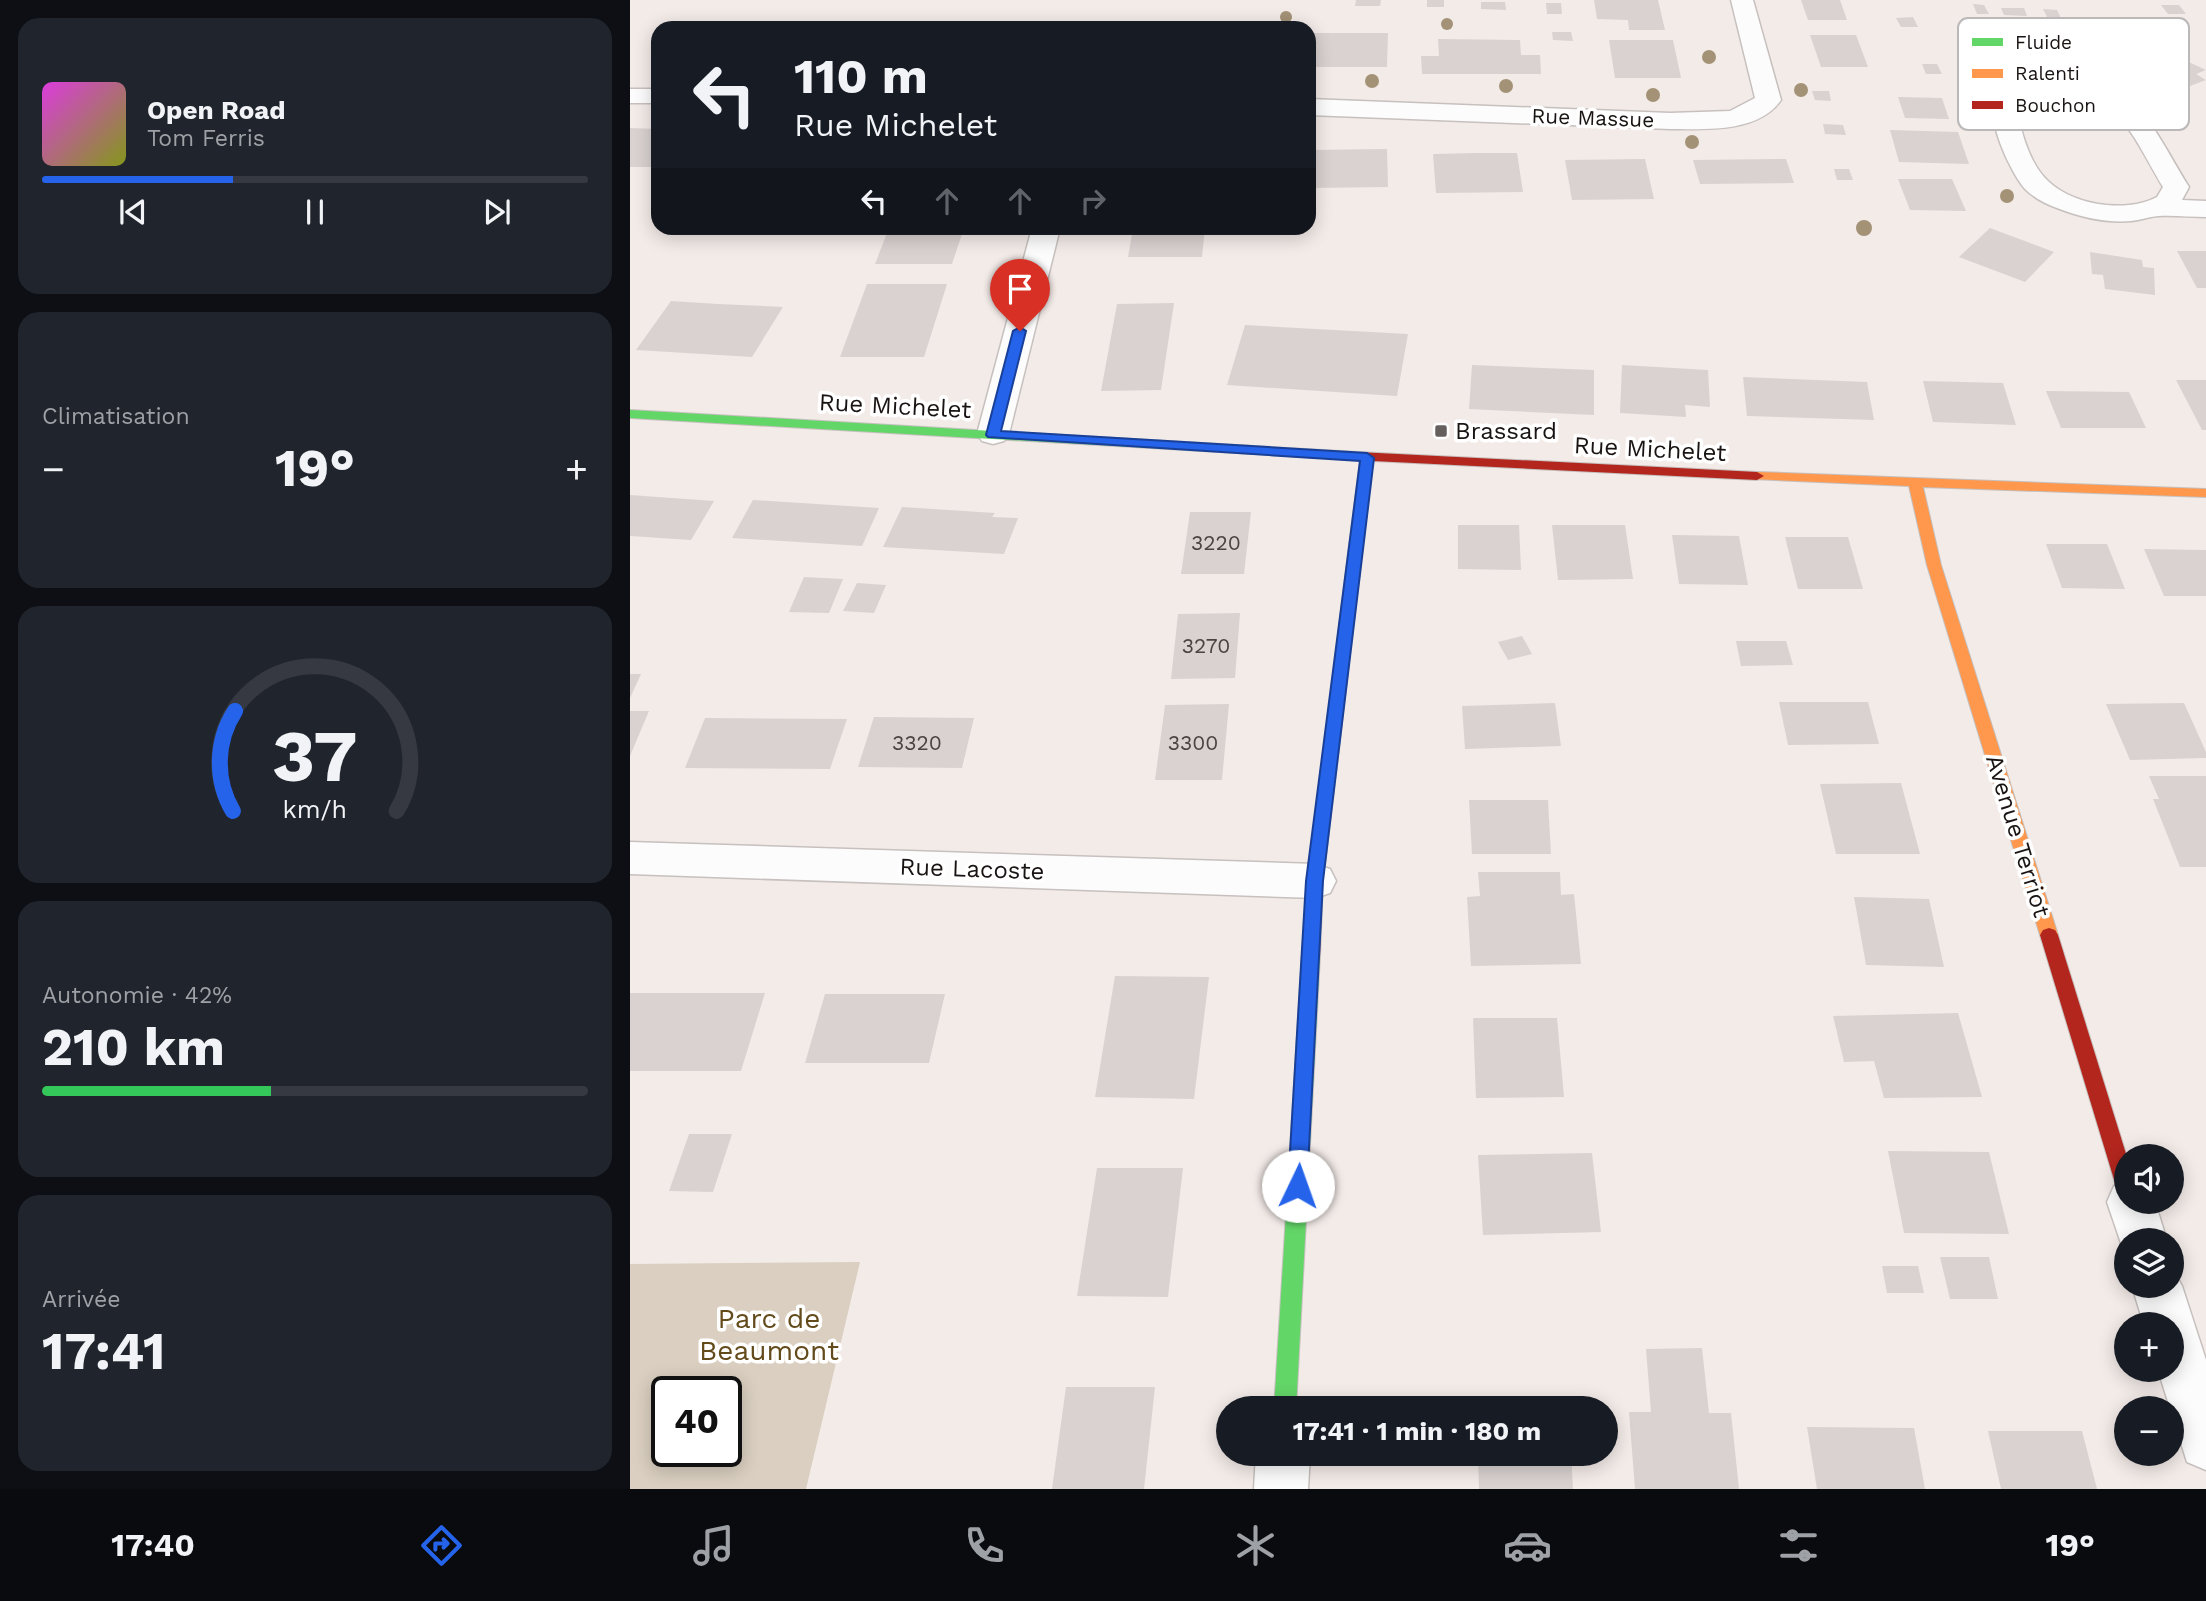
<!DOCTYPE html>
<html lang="fr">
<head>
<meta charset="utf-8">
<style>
	:root { --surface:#171b24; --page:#20242c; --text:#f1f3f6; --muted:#9ea1a6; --line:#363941; --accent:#2563eb }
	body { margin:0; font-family:"Work Sans",sans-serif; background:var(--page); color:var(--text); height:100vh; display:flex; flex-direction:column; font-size:26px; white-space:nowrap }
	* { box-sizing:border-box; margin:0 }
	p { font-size:23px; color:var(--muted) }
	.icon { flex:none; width:38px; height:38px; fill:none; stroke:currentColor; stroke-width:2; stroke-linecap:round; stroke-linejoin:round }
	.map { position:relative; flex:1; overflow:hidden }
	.details { display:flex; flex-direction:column; gap:18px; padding:18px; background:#0d0f14; width:630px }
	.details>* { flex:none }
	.guide { position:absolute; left:21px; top:21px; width:665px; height:214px; border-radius:21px; box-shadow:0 4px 18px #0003; background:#171b24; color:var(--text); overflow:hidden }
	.controls { position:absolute; left:1484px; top:1144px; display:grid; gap:14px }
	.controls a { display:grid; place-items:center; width:70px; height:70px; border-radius:50%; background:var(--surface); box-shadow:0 4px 18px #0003; font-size:35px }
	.speed { position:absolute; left:21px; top:1376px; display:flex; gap:14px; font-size:35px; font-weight:700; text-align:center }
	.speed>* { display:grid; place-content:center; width:91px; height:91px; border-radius:50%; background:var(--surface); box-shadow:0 4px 18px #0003; line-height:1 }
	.speed .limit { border:4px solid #111; border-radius:10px; background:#fff; color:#111 }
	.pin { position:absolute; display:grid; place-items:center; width:60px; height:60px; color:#fff; margin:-72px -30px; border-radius:50% 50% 50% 0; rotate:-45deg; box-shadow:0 0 7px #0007 }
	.pin .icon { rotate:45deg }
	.me { position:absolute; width:77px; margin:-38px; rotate:3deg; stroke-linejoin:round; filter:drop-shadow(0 0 5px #0008) }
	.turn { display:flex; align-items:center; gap:24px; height:147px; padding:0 28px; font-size:32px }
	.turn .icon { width:91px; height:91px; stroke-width:2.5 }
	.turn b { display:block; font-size:49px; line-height:60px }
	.lanes { display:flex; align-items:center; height:66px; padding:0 28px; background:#0003; justify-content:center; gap:35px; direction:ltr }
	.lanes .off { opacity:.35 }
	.big { font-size:52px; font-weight:700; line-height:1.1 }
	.details .tile { flex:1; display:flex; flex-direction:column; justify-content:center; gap:10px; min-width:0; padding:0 24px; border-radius:21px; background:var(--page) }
	.details .dial { align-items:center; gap:0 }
	.dial svg { height:182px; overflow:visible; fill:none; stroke:var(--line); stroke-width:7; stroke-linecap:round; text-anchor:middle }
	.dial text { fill:var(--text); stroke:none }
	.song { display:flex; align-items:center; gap:21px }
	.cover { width:84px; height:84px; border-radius:10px; background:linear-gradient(135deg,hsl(300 70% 55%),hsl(70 70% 35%)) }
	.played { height:7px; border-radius:4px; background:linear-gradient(90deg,var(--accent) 35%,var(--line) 35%) }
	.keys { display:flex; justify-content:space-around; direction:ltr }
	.heat { display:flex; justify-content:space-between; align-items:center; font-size:38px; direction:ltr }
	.charge { height:10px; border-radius:5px; background:linear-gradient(90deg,#34c759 42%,var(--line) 0) }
	.trip { position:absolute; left:586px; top:1396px; width:402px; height:70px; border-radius:35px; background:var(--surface); box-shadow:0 4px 18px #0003; font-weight:700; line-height:70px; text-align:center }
	.dock { display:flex; height:112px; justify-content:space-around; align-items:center; background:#090b0e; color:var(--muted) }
	.dock .icon { width:49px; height:49px }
	.dock .selected { color:var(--accent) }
	.dock b { font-size:32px; color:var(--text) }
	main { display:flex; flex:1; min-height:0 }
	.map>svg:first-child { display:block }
</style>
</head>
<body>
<main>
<section class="details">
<div class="tile">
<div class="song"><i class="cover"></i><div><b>Open Road</b><p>Tom Ferris</p></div></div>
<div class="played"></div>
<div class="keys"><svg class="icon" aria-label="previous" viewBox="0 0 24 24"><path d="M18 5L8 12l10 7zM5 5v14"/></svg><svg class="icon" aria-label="pause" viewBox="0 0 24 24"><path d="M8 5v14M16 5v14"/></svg><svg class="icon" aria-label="next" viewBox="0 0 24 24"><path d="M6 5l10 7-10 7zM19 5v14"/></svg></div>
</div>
<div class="tile"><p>Climatisation</p>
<div class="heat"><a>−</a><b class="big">19°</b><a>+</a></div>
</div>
<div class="tile dial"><svg viewBox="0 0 100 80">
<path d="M14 69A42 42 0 1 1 86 69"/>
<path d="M14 69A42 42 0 0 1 15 25" stroke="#2563eb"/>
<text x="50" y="56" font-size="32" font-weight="700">37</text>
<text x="50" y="72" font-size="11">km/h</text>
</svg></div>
<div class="tile"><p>Autonomie · 42%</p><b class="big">210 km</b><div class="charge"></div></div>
<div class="tile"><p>Arrivée</p><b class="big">17:41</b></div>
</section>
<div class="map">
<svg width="1576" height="1489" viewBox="0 0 1576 1489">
	<rect width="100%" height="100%" fill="#f3ebe8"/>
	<!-- green -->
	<path fill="#dacfc0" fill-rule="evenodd" d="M230 1262 176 1489H0V1264ZM37 1391H96V1451H37Z"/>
	<!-- building -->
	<g fill="#d9d2d1">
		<polygon points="726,0 751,0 750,6 725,6"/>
		<rect x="797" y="0" width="17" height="7"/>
		<polygon points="964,0 1028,0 1035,30 999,30 998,20 967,19"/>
		<polygon points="1171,0 1210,0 1217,20 1178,20"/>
		<polygon points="851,2 875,2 876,10 851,9"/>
		<polygon points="916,3 931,3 932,14 917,14"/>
		<polygon points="1343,4 1354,5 1359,14 1347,14"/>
		<polygon points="1531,5 1549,5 1556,14 1538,14"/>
		<polygon points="1371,8 1394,8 1397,16 1374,15"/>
		<polygon points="1413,9 1427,10 1431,18 1417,17"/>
		<polygon points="1283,17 1288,27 1271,27 1266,18"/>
		<polygon points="48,22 126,22 122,28 44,28"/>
		<polygon points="161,24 240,24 238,28 159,28"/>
		<polygon points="280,25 357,25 356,28 278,28"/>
		<polygon points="398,25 478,25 477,28 397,28"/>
		<polygon points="922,32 941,32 943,41 923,40"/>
		<polygon points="682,33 758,33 757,67 679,67"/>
		<polygon points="1180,35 1226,35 1238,67 1191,67"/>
		<polygon points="808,39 890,40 891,55 910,55 911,74 792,74 791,56 809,56"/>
		<polygon points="979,40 1043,40 1051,78 985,78"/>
		<polygon points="1537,52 1576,70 1566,74 1576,80 1544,92 1495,67"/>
		<polygon points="1292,64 1307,64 1312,74 1296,74"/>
		<polygon points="1182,91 1199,91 1201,101 1185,100"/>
		<polygon points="1268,97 1312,98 1319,119 1275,118"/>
		<polygon points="1193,124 1213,125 1216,135 1195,134"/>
		<polygon points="0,128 28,129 28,167 0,167"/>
		<polygon points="1260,130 1328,132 1339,164 1269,162"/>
		<polygon points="757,149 758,187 679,188 679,150"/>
		<polygon points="845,153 887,153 893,192 806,193 803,154"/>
		<polygon points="1015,159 1024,199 942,200 935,160"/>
		<polygon points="1156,159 1164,183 1070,184 1063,160"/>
		<polygon points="1204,169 1219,169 1223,180 1207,180"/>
		<polygon points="1268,179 1322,179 1336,211 1280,210"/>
		<polygon points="259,228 334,228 322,264 245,264"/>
		<polygon points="503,228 575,228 572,257 498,257"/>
		<polygon points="1360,228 1424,252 1395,282 1329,257"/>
		<polygon points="1547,251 1576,251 1576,288 1567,288"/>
		<polygon points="1460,252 1512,260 1513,267 1524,268 1525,295 1475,289 1473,275 1462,274"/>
		<polygon points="237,284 317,284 294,357 210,357"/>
		<polygon points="41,301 88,304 153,307 122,357 6,350"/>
		<polygon points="544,303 531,390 471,391 487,304"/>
		<polygon points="615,325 778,334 767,396 597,385"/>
		<polygon points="842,365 964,370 964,415 839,409"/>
		<polygon points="992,365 1078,370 1080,407 1055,405 1056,417 990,413"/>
		<polygon points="1113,377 1237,382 1244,420 1117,416"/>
		<polygon points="1546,380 1576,380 1576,430 1572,430"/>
		<polygon points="1293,381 1373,383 1386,425 1303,422"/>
		<polygon points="1416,391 1499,392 1516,428 1431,428"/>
		<polygon points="0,495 84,501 61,540 0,536"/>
		<polygon points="123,500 249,508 232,546 102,538"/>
		<polygon points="272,507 365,513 362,517 388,518 374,554 253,547"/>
		<polygon points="560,512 621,512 614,574 551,574"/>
		<polygon points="828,525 889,525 891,570 828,569"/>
		<polygon points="922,525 995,525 1003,579 928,580"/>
		<polygon points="1042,535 1109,536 1118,585 1049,584"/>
		<polygon points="1155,537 1218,537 1233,589 1168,589"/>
		<polygon points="1416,544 1477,544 1495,589 1432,588"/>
		<polygon points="1514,549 1576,550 1576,596 1534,596"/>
		<polygon points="174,577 213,579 199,613 159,612"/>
		<polygon points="227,583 256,585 244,613 213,611"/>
		<polygon points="610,613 605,678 541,679 548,614"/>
		<polygon points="892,636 902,654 878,660 868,642"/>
		<polygon points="1106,641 1156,641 1163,665 1111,666"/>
		<polygon points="0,674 11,674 0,698"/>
		<polygon points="1149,702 1238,702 1249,744 1158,745"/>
		<polygon points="925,703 931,746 835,749 832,706"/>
		<polygon points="1554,703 1576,752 1576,758 1500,760 1476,704"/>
		<polygon points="599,704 592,780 525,780 535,705"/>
		<polygon points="0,711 19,711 0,756"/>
		<polygon points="244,717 344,718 332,768 228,767"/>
		<polygon points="75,718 217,719 200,769 55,768"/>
		<polygon points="1519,776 1576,776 1576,867 1550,867 1523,799 1529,799"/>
		<polygon points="1271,783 1290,854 1206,854 1190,784"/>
		<polygon points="839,800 918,800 921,854 842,854"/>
		<polygon points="848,872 930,872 931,895 944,894 951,964 841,966 837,897 850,896"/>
		<polygon points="1224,897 1299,899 1314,967 1236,965"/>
		<polygon points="485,976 579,977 564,1099 465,1097"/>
		<polygon points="0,993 135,993 111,1071 0,1071"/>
		<polygon points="195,994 315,994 299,1063 175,1063"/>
		<polygon points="1328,1013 1352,1097 1254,1098 1244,1061 1214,1062 1203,1016"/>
		<polygon points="843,1018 927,1018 934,1097 846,1098"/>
		<polygon points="59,1134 102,1134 83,1192 39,1191"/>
		<polygon points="1258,1151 1359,1152 1379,1234 1274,1233"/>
		<polygon points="962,1153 971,1232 853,1235 848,1155"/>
		<polygon points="467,1168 553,1168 538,1297 447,1296"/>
		<polygon points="1310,1257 1359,1257 1368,1299 1320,1299"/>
		<polygon points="1252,1266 1288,1266 1294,1293 1257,1293"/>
		<polygon points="1072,1348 1079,1413 1101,1413 1109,1489 1005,1489 999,1412 1021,1412 1016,1349"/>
		<polygon points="436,1387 525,1387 514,1489 422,1489"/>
		<polygon points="1177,1427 1284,1428 1295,1489 1187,1489"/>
		<polygon points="1358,1431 1452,1431 1467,1489 1371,1489"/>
		<polygon points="848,1454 941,1454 943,1489 849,1489"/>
	</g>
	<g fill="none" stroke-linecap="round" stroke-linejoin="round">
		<!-- street casing -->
		<g stroke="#c6c0be" stroke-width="3">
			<g id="street">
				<path d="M1101 0H1123L1151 100C1128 133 1075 129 1040 129L679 115V99L1040 113 1100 111 1125 98Z"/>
				<path d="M1418 79C1510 82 1516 117 1559 187L1552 200 1576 201V217C1560 217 1544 215 1528 216 1519 217 1510 220 1501 221 1477 223 1450 217 1427 208 1416 204 1404 198 1395 189 1381 173 1352 114 1368 95 1380 82 1402 81 1418 79ZM1418 94C1493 96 1499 130 1533 187L1527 197C1495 214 1439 205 1414 177 1399 160 1389 129 1388 106L1397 97Z"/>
				<rect x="0" y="89" width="28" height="14"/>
				<polygon points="402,228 430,228 379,434 374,441 363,444 352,441 347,434"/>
				<polygon points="0,842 685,864 700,869 706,881 700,893 685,898 0,874"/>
				<polygon points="1496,1181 1496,1202 1525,1202 1537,1241 1496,1241 1496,1258 1477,1202 1484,1186"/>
				<polygon points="1542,1268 1552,1286 1576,1360 1576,1470 1557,1462 1528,1370 1542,1370 1542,1325 1514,1325 1502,1286 1542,1286"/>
				<polygon points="626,1454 680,1454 678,1489 624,1489"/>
			</g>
		</g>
		<!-- fast casing -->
		<g stroke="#c6c0be" stroke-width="2">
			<g id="fast">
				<polygon points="0,410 728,452 735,456 728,460 0,418"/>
				<polygon points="681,948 687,950 690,955 666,1409 644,1409 672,955 675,950"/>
			</g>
		</g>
		<!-- slow casing -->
		<g stroke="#c6c0be" stroke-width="2">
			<polygon id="slow" points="1127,472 1576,489 1576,497 1293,487 1311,565 1428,935 1425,940 1419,942 1413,940 1410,935 1297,565 1279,486 1122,479 1120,476 1122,473"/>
		</g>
		<!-- jam casing -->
		<g stroke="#c6c0be" stroke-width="2">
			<g id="jam">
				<polygon points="728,452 1127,472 1134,476 1127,480 743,461 693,881 690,955 687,960 681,962 675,960 672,955 677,881 730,460 721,456"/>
				<polygon points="1419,928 1425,930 1428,935 1497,1157 1496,1195 1489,1192 1486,1186 1410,935 1413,930"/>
			</g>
		</g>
		<!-- street -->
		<use href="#street" fill="#fdfcfc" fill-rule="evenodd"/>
		<!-- fast -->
		<use href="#fast" fill="#63d668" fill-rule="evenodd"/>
		<!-- slow -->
		<use href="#slow" fill="#ff974d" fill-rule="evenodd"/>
		<!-- jam -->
		<use href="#jam" fill="#b3261e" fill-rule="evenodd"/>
	</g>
	<!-- trees -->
	<g fill="#a49277">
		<circle cx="656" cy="17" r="6"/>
		<circle cx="817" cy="24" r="6"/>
		<circle cx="1079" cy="57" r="7"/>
		<circle cx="742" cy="81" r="7"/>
		<circle cx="876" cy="86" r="7"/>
		<circle cx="1171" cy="90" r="7"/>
		<circle cx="1023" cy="95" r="7"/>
		<circle cx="1062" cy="142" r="7"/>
		<circle cx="1377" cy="196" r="7"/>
		<circle cx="1234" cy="228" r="8"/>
	</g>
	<!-- route -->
	<polygon fill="#2563eb" stroke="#184099" stroke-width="2" points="390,327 396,331 371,431 737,453 744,458 693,881 677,1186 675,1193 668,1196 661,1193 658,1186 676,881 730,461 358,437 356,435 383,331"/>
	<!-- markers -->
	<rect fill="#655f5e" stroke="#fff" stroke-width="2.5" x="804" y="424" width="14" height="14" rx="3.5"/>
	<g text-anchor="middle" stroke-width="7" stroke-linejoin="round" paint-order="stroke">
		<!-- far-street labels -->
		<g font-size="21" fill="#191413" stroke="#fff">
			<text transform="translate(963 118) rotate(2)" y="7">Rue Massue</text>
		</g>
		<!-- number labels -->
		<g font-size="21" fill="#494442">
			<text x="586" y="550">3220</text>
			<text x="576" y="653">3270</text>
			<text x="287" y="750">3320</text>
			<text x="563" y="750">3300</text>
		</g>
		<!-- street labels -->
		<g font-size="24" fill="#191413" stroke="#fff">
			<text transform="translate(265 406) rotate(3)" y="8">Rue Michelet</text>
			<text transform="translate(1020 449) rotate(3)" y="8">Rue Michelet</text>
			<text transform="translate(1388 836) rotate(73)" y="8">Avenue Terriot</text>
			<text transform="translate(342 869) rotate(2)" y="8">Rue Lacoste</text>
		</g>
		<!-- poi labels -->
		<g font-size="24" fill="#191413" stroke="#fff" text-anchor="start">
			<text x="825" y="439">Brassard</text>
		</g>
		<!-- near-park labels -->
		<g font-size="28" fill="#634a1a" stroke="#fff">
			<text x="139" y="1328">Parc de<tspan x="139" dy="32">Beaumont</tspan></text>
		</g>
	</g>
	<!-- legend -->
	<rect x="1328" y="18" width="231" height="112" rx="10" fill="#fff" stroke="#bab8b8" stroke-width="2"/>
	<rect x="1342" y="38" width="31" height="8" fill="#63d668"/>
	<rect x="1342" y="69" width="31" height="9" fill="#ff974d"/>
	<rect x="1342" y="101" width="31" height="8" fill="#b3261e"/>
	<g font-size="19" fill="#191413">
		<text x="1385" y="49">Fluide</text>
		<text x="1385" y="80">Ralenti</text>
		<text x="1385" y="112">Bouchon</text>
	</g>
</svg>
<div class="controls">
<a><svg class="icon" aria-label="sound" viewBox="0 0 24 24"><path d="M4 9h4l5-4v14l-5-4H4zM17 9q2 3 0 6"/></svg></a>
<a><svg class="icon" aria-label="layers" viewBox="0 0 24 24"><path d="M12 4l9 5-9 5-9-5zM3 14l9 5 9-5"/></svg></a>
<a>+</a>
<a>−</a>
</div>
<div class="speed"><div class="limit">40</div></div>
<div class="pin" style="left:390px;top:331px;background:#d93025"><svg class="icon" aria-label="arrive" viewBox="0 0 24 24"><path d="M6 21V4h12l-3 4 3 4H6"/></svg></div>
<svg class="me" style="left:668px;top:1186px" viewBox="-20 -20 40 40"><circle r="19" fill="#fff"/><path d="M0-13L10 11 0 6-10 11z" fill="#2563eb"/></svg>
<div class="trip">17:41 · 1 min · 180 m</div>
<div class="guide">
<div class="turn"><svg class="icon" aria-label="left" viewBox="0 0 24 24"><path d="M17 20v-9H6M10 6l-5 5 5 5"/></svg><div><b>110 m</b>Rue Michelet</div></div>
<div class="lanes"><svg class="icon" aria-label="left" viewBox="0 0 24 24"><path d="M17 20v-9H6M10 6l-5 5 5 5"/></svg><svg class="icon off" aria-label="ahead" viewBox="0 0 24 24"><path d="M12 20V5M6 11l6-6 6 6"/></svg><svg class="icon off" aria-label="ahead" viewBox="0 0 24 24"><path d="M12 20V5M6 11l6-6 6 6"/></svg><svg class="icon off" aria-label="right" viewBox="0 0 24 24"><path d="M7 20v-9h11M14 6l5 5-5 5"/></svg></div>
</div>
</div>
</main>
<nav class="dock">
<b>17:40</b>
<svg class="icon selected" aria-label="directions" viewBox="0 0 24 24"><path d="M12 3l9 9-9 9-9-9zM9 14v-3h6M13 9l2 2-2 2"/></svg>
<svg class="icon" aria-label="music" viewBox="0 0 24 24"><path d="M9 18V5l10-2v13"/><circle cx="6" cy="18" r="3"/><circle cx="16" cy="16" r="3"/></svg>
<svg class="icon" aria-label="phone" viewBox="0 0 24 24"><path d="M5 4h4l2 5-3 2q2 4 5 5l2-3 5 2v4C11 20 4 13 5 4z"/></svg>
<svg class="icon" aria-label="climate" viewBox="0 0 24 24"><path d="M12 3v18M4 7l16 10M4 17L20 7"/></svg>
<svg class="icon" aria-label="car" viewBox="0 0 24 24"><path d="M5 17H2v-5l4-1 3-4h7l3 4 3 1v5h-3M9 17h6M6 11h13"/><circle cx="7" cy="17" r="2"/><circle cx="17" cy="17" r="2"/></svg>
<svg class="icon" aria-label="filters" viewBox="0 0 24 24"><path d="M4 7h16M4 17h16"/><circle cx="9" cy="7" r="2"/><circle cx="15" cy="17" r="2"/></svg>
<b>19°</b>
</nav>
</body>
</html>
